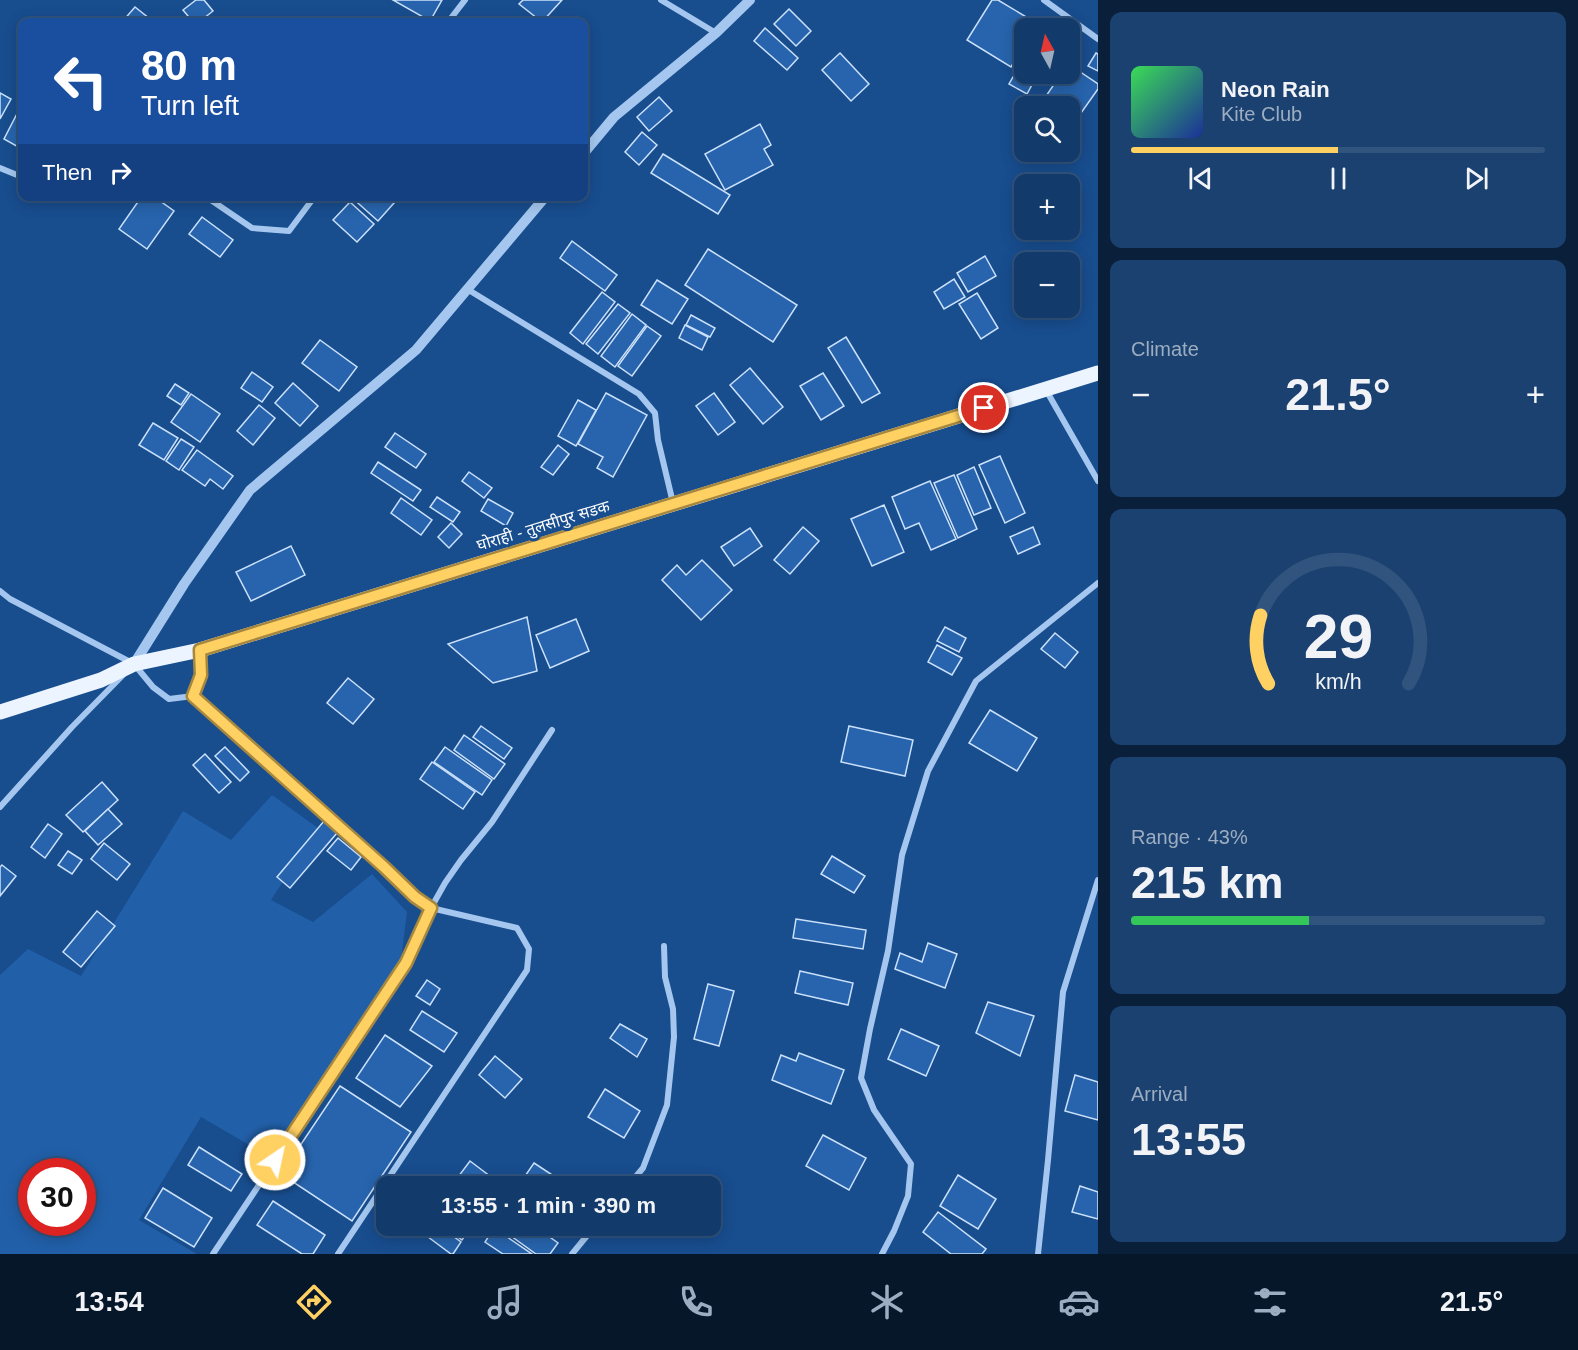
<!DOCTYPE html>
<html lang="en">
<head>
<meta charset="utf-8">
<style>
	:root { --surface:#123a6a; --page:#1b4170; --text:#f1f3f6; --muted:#9cadc1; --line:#31547e; --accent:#ffd062 }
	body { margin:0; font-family:Helvetica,"Noto Sans Devanagari",sans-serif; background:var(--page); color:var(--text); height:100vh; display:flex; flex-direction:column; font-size:22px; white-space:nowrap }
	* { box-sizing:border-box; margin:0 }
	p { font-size:20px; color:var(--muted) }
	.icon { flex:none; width:33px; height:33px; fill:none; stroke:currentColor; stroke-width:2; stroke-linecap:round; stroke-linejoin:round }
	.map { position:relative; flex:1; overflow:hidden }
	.details { display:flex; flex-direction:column; gap:12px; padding:12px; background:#0a203a; width:480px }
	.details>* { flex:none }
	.guide { position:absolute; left:18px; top:18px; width:570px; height:183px; border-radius:12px; box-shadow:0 3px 15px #0003,0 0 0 2px var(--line); background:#1a4fa0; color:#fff; overflow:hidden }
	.needle { width:39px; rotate:352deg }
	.buttons { position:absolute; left:1014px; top:18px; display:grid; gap:12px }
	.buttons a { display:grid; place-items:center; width:66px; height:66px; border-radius:12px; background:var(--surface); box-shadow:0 3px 15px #0003,0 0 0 2px var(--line); font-size:30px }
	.speed { position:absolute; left:18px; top:1158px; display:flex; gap:12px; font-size:30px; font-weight:700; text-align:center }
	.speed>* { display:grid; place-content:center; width:78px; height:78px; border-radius:50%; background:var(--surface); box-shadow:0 3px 15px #0003,0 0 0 2px var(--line); line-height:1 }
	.speed .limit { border:9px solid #d22; background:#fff; color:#111 }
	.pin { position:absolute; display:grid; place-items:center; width:51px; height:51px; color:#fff; margin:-26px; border:3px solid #fff; border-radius:50%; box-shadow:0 2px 6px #0007 }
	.me { position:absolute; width:66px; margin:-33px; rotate:34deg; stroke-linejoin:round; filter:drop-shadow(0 0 4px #0008) }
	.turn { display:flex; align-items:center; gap:21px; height:126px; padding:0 24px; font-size:27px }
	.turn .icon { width:78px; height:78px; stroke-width:2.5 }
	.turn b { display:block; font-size:42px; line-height:51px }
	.then { display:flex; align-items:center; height:57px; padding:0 24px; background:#0003; gap:12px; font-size:22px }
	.big { font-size:45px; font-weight:700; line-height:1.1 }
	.details .card { flex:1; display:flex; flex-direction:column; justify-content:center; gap:9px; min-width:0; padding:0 21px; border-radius:12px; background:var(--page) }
	.details .dial { align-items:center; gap:0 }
	.dial svg { height:156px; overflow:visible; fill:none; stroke:var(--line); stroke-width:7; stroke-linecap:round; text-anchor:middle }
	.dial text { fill:var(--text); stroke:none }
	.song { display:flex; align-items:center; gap:18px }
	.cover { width:72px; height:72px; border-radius:9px; background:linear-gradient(135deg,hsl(130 70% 55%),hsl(230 70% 35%)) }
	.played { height:6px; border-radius:3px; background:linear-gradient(90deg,var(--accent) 50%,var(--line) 50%) }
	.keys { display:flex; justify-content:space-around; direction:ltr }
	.heat { display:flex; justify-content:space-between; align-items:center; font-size:33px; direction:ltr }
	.charge { height:9px; border-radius:4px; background:linear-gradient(90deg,#34c759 43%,var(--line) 0) }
	.trip { position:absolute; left:376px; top:1176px; width:345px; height:60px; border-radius:12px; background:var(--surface); box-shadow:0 3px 15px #0003,0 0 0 2px var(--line); font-weight:700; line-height:60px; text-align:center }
	.tab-bar { display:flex; height:96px; justify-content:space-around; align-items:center; background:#07172a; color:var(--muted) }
	.tab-bar .icon { width:42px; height:42px }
	.tab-bar .selected { color:var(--accent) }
	.tab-bar b { font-size:27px; color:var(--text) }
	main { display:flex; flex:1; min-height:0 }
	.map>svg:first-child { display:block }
</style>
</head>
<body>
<main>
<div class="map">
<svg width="1098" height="1254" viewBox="0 0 1098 1254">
	<rect width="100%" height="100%" fill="#184d8e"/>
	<!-- green -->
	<path fill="#215fa8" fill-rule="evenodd" d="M272 795 318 828 271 900 313 922 372 874 407 912 401 961 270 1157 201 1117 139 1220 197 1254H0V975L28 949 81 976 183 811 231 840ZM32 1172H82V1222H32Z"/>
	<!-- building -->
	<g fill="#2764ad" stroke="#cbe1fb" stroke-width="1.5">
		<polygon points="196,0 204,0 213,11 199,22 193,22 183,10"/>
		<polygon points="393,0 442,0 430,21"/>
		<polygon points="523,0 562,0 542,22 519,4"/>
		<polygon points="992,0 998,0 1038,24 1035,28 1024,28 1024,45 1011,67 967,40"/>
		<polygon points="135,7 150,19 148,22 122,22"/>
		<polygon points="789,9 811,31 796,46 774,24"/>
		<polygon points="765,28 798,58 787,70 754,41"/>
		<polygon points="840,53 869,84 851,101 822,70"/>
		<polygon points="1096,53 1098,54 1098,71 1088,66"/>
		<polygon points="1070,65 1098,84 1098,89 1074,123 1070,120 1070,106 1049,106 1042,102 1061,74 1070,74"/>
		<polygon points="1017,70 1035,79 1027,94 1009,84"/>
		<polygon points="0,93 11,99 0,119"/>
		<polygon points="659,97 672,111 649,131 637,117"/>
		<polygon points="22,104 22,144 20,148 4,139"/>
		<polygon points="760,124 771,145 764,149 773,165 725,190 705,154"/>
		<polygon points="642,132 657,145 639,165 625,152"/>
		<polygon points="663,154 730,195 718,214 651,173"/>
		<polygon points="142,196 153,196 174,211 147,249 119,229"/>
		<polygon points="350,196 386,196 394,203 378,221"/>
		<polygon points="350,202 374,224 357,242 333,220"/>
		<polygon points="202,217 233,240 220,257 189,234"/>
		<polygon points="572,241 617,275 605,291 560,258"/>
		<polygon points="708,249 797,305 773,342 685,285"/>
		<polygon points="985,256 996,276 968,292 957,273"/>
		<polygon points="954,279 965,297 944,309 934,292"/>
		<polygon points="657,280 688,299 672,324 641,305"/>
		<polygon points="602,292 615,302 583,344 570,333"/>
		<polygon points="977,293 998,328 981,339 959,304"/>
		<polygon points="618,304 630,313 598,354 586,344"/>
		<polygon points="632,314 646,325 615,367 601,356"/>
		<polygon points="691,315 715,328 710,337 686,325"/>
		<polygon points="685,325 708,337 702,350 679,338"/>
		<polygon points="647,326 661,336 632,376 618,366"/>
		<polygon points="846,337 880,393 862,403 828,348"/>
		<polygon points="320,340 357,367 339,391 302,363"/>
		<polygon points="750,368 783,407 763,424 730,385"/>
		<polygon points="252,372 273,387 262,402 241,388"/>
		<polygon points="823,373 844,406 821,420 800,386"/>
		<polygon points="293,383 318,406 300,426 275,403"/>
		<polygon points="175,384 189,393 181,405 167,396"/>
		<polygon points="606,393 647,415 613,477 597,468 603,457 578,444"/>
		<polygon points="714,393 735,422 718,435 696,406"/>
		<polygon points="191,394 220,414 200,442 171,422"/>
		<polygon points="578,400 596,410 576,446 558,436"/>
		<polygon points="259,405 275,418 253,445 237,431"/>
		<polygon points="153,423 178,438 164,460 139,445"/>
		<polygon points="395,433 426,454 416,468 385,447"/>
		<polygon points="181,439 194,447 179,470 166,461"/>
		<polygon points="558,445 569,454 553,475 541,467"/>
		<polygon points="197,450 233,476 223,489 210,479 205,486 182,470"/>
		<polygon points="1000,456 1025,513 1005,523 979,465"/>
		<polygon points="378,462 421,490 413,501 371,473"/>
		<polygon points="974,467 991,508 974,515 957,475"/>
		<polygon points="469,472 492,488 484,498 462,481"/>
		<polygon points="954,475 977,529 958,538 934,483"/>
		<polygon points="930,481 956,539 931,550 919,523 905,529 892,497"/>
		<polygon points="437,497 460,512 453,522 430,507"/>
		<polygon points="401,498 432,520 421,535 391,513"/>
		<polygon points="488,499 513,513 506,526 481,511"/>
		<polygon points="884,505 904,552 872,566 851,519"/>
		<polygon points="451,523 462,534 449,548 438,537"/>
		<polygon points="803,527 819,541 790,574 774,560"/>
		<polygon points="1033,527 1040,544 1018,554 1010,537"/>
		<polygon points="750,528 762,546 734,566 721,547"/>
		<polygon points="291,546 305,575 251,601 236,572"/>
		<polygon points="702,560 732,590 701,620 662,580 677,565 686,575"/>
		<polygon points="527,617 537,671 493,683 448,644"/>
		<polygon points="576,619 589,651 550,668 536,635"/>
		<polygon points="945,627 966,638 959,652 937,641"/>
		<polygon points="1055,633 1078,652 1065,668 1041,649"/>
		<polygon points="937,645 962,658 952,675 928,662"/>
		<polygon points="348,678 374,699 353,724 327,703"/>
		<polygon points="990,710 1037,738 1017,771 969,743"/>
		<polygon points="481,726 512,748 504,759 473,737"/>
		<polygon points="849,726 913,740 905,776 841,762"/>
		<polygon points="464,735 505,764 494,779 454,750"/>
		<polygon points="225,747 249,772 240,781 215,756"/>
		<polygon points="445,747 492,780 482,795 434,762"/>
		<polygon points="205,754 231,782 219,793 193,765"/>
		<polygon points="432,762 475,792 463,809 420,779"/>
		<polygon points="102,782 118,800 83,832 66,815"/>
		<polygon points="108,809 122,824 98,845 85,831"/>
		<polygon points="324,821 337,833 290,888 277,877"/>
		<polygon points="48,824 62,834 45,858 31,847"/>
		<polygon points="338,838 361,857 351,870 327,851"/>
		<polygon points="104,843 130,864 117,880 91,859"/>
		<polygon points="68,851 82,860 72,874 58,865"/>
		<polygon points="832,856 865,876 854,893 821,874"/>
		<polygon points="2,865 16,876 0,896 0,867"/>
		<polygon points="97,911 115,926 81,967 63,952"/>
		<polygon points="796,919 866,930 863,949 793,938"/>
		<polygon points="928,943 957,954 945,988 895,969 900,953 922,962"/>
		<polygon points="800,971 853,983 848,1005 795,993"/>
		<polygon points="427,980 440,989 430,1005 416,996"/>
		<polygon points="708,984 734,991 719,1046 694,1039"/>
		<polygon points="988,1002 1034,1016 1020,1056 976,1033"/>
		<polygon points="422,1011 457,1033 444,1052 410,1030"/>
		<polygon points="620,1024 647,1039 637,1057 610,1038"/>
		<polygon points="901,1029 939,1046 926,1076 888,1059"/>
		<polygon points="385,1035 432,1066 400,1107 356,1078"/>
		<polygon points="799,1053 844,1070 831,1104 772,1080 781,1055 796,1061"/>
		<polygon points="495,1056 522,1079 505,1098 479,1075"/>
		<polygon points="1075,1075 1098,1082 1098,1120 1065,1111"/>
		<polygon points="340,1086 411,1132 352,1221 281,1174"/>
		<polygon points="605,1089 640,1111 624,1138 588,1117"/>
		<polygon points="823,1135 866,1158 849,1190 806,1166"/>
		<polygon points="199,1147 242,1174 231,1191 188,1165"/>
		<polygon points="470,1161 503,1186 470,1186 458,1177"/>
		<polygon points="534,1163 569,1186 534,1186 523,1179"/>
		<polygon points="958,1175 996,1199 978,1229 940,1206"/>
		<polygon points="1080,1186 1098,1192 1098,1219 1072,1212"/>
		<polygon points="163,1188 212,1218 194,1247 145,1218"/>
		<polygon points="273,1201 325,1235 313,1254 302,1254 257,1225"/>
		<polygon points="938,1212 986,1249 982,1254 951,1254 923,1232"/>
		<polygon points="418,1226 439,1226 461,1242 453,1254 451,1254 416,1228"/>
		<polygon points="443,1226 485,1226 476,1237 468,1231 462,1240"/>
		<polygon points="497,1226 534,1226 558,1243 550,1254 536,1254"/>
		<polygon points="494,1228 532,1254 503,1254 485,1242"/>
	</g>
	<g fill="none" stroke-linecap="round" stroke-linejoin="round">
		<!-- minor -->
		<g stroke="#a5c7ef" stroke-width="6">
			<polyline points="661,0 716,33"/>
			<polyline points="1044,0 1098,39"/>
			<polyline points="448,22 465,0"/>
			<polyline points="0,168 22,177"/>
			<polyline points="205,196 252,228 289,231 315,196"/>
			<polyline points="467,289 639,394 655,413 658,440 673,503"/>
			<polyline points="1046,390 1098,481"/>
			<polyline points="0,591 10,599 134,664 153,687 169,699 193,696 201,675 200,650"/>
			<polyline points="193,696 384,867 415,897 431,908 407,963 213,1254"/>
			<polyline points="0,807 72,727 123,675"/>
			<polyline points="628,1186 643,1168 667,1105 674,1037 673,1009 665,977 664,946"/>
			<polyline points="338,1254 527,970 529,949 517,928 431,908 445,883 461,860 492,822 552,730"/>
			<polyline points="572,1254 595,1226"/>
			<polyline points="882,1254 894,1231 908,1196 911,1164 874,1110 861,1078 870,1029 888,951 902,855 928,771 976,681 1098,583"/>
			<polyline points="1038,1254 1048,1160 1063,992 1098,880"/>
		</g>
		<!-- tertiary -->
		<g stroke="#a5c7ef" stroke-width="10">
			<polyline points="584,153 614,117 716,33 750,0"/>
			<polyline points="134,664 184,584 250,490 416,350 546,196"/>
		</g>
		<!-- primary -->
		<polyline stroke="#ecf4ff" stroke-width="15" points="0,712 101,680 134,664 200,650 1098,373"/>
	</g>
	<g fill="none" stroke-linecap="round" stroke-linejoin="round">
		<!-- route casing -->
		<g stroke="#a68740" stroke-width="15">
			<polyline id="route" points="275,1160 406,963 431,908 415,897 384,867 193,696 201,675 200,650 984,408"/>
		</g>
		<!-- route -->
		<use href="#route" stroke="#ffd062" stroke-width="10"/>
	</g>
	<g text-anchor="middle" stroke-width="6" stroke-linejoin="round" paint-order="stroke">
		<!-- street labels -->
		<g font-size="16" fill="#fff" stroke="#184d8e">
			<text transform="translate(543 525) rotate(-17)" y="6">घोराही - तुलसीपुर सडक</text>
		</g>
	</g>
</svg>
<div class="buttons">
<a><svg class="needle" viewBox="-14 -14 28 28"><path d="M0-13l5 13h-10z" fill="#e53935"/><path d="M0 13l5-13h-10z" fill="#9cadc1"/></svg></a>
<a><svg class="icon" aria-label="search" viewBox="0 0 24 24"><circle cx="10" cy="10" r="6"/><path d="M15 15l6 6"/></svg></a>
<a>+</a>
<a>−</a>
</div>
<div class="speed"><div class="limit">30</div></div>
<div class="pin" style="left:984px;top:408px;background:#d93025"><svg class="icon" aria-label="arrive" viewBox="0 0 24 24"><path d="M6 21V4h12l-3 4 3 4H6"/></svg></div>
<svg class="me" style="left:275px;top:1160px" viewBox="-20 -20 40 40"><circle r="17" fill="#ffd062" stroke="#fff" stroke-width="3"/><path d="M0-11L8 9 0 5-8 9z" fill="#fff"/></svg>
<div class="trip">13:55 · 1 min · 390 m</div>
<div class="guide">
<div class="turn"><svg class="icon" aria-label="left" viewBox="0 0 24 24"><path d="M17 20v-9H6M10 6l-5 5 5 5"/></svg><div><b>80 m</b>Turn left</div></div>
<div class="then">Then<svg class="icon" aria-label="right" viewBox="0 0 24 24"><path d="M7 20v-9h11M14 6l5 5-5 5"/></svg></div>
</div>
</div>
<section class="details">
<div class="card">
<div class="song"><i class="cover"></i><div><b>Neon Rain</b><p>Kite Club</p></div></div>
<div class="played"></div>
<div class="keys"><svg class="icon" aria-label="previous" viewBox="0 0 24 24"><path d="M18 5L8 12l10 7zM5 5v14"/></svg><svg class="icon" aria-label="pause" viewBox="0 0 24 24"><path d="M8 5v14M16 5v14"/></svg><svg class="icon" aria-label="next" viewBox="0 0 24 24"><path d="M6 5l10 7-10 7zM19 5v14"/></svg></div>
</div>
<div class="card"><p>Climate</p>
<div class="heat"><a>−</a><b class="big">21.5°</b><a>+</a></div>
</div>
<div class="card dial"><svg viewBox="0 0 100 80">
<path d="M14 69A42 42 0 1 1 86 69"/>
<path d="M14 69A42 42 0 0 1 10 34" stroke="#ffd062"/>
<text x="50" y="56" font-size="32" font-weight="700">29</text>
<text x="50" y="72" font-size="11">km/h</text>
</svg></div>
<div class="card"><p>Range · 43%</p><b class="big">215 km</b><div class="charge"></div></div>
<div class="card"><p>Arrival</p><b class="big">13:55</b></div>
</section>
</main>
<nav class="tab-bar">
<b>13:54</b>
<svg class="icon selected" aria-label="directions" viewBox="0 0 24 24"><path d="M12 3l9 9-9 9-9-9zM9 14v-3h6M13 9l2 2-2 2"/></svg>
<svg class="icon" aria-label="music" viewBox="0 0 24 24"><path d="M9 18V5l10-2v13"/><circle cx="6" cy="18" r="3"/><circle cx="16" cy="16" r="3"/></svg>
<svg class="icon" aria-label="phone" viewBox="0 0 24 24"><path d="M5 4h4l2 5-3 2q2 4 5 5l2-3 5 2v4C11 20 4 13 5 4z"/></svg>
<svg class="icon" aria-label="climate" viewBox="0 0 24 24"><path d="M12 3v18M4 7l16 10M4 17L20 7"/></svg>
<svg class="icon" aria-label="car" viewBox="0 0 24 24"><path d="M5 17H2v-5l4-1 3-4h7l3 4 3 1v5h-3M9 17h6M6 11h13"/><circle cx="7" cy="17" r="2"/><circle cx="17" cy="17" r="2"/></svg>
<svg class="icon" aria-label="filters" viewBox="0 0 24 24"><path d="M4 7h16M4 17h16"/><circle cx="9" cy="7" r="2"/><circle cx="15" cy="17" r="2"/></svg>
<b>21.5°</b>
</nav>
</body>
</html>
